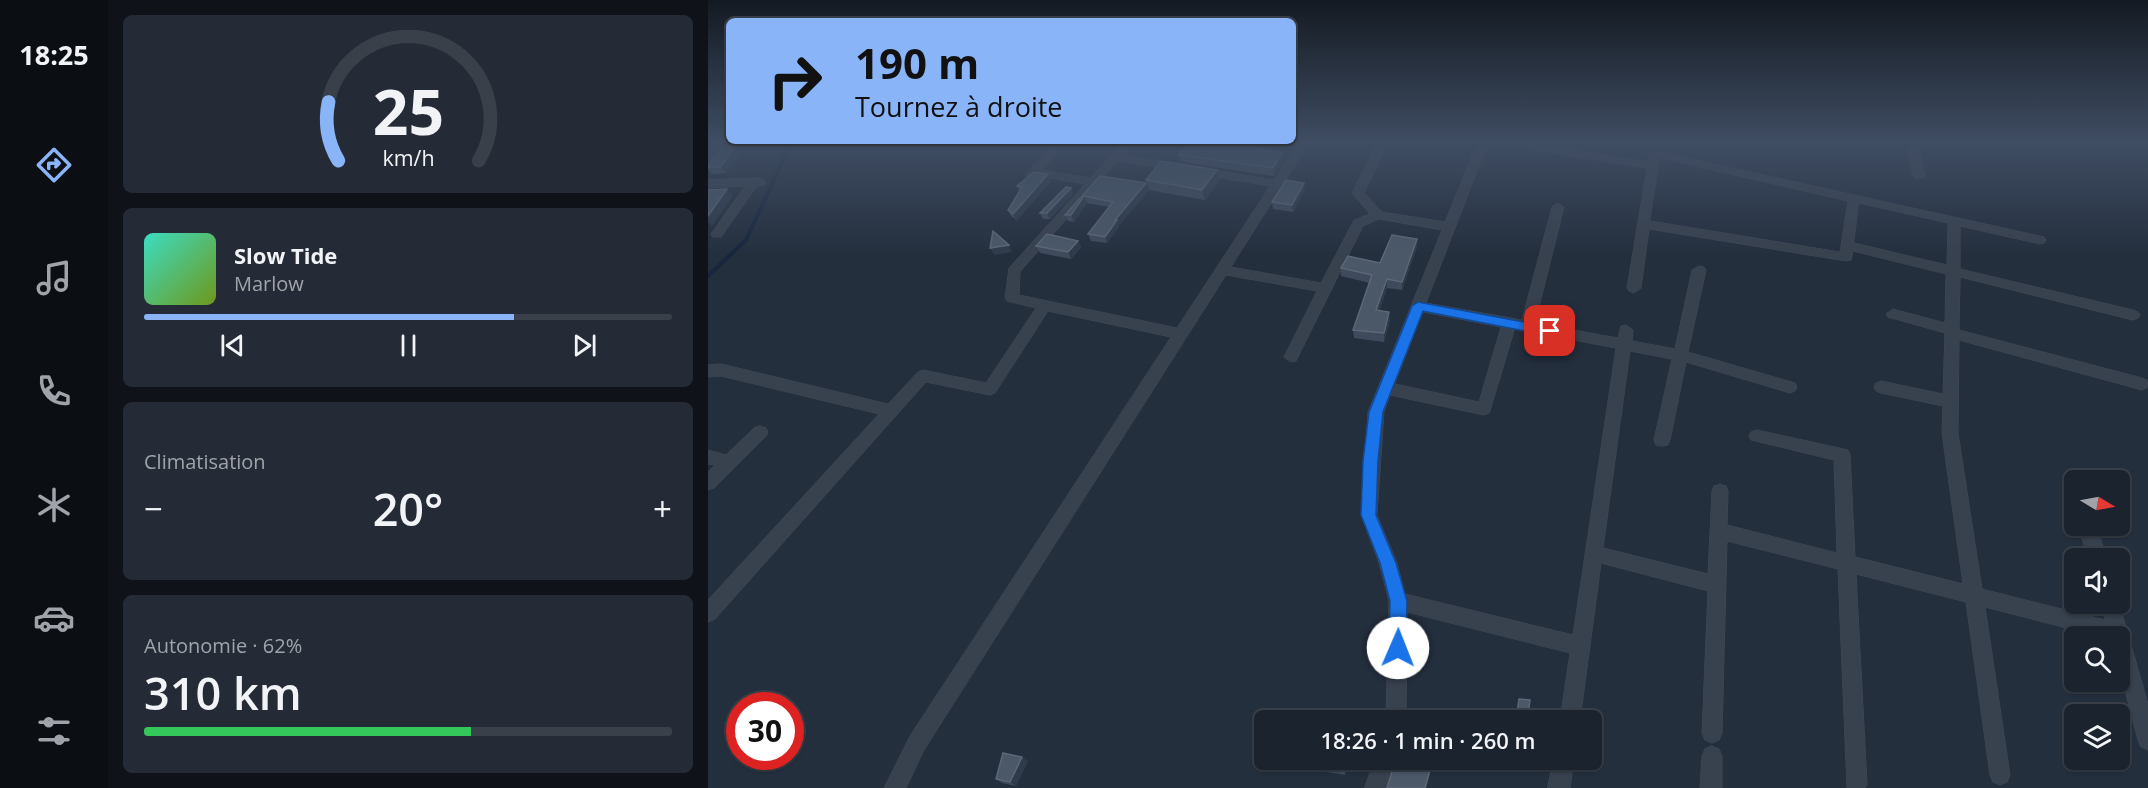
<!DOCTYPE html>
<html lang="fr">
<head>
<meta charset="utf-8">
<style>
	:root { --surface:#1b232e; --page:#242b36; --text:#f1f3f6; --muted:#a0a4aa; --line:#39404a; --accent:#8ab4f8 }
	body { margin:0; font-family:"Open Sans",sans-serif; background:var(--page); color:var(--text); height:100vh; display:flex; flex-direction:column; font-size:22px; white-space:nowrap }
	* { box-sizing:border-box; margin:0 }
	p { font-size:20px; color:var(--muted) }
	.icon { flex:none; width:33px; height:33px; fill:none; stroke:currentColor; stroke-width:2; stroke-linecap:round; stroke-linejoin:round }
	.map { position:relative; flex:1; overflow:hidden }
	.details { display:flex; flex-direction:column; gap:15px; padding:15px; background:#0f1319; width:600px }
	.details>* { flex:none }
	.hud { position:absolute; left:18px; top:18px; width:570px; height:126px; border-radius:9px; box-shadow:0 2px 4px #0004,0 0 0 2px var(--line); background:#8ab4f8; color:#111; overflow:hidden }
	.needle { width:39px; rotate:100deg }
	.buttons { position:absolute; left:1356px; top:470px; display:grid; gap:12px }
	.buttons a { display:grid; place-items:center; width:66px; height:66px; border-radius:9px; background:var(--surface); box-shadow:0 2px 4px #0004,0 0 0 2px var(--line); font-size:30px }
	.speed { position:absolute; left:18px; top:692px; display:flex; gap:12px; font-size:30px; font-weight:700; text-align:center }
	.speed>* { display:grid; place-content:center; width:78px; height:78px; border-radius:50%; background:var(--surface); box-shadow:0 2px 4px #0004,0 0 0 2px var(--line); line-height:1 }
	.speed .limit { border:9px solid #d22; background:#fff; color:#111 }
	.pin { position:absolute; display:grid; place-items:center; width:51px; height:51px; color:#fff; margin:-26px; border-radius:12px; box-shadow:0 3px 9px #0006 }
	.me { position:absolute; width:66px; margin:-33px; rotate:1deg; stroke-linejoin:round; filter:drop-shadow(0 0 4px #0008) }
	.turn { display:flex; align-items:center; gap:21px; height:126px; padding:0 30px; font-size:27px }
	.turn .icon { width:78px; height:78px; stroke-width:2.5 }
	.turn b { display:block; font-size:42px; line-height:51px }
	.big { font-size:45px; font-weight:600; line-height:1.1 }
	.details .widget { flex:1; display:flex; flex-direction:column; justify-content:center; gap:9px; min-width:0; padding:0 21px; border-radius:9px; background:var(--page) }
	.details .dial { align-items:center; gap:0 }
	.dial svg { height:156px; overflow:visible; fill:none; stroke:var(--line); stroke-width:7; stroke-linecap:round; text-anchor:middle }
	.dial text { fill:var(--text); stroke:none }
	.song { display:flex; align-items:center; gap:18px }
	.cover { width:72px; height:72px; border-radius:9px; background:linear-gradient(135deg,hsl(170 70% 55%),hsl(80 70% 35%)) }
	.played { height:6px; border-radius:3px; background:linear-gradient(90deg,var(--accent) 70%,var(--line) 70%) }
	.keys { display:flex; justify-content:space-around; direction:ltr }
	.heat { display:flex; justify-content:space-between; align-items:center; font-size:33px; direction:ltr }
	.charge { height:9px; border-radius:4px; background:linear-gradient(90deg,#34c759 62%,var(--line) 0) }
	.trip { position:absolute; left:546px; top:710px; width:348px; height:60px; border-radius:9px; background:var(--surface); box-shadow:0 2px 4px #0004,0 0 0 2px var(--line); font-weight:600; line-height:60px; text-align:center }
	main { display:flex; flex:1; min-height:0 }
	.dock { display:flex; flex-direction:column; width:108px; justify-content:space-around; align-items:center; background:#0b0e12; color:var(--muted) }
	.dock .icon { width:42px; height:42px }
	.dock .on { color:var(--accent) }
	.dock b { font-size:27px; color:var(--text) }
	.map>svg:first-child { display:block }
</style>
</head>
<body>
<main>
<nav class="dock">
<b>18:25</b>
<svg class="icon on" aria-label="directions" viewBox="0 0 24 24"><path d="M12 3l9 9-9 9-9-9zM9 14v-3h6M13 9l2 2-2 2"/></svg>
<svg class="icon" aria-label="music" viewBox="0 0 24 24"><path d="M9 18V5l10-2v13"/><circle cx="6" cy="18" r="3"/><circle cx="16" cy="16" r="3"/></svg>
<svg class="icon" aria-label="phone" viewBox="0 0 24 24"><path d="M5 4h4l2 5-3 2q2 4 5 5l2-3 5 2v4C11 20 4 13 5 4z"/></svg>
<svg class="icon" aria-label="climate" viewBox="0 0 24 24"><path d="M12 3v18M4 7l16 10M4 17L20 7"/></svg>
<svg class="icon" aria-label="car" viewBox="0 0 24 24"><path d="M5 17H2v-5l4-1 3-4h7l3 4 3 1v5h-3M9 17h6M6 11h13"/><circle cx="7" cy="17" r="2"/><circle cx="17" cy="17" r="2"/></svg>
<svg class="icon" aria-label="filters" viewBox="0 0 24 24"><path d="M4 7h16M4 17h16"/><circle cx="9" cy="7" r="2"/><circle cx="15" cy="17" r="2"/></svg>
</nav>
<section class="details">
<div class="widget dial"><svg viewBox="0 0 100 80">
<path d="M14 69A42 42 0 1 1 86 69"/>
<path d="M14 69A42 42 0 0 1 9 39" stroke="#8ab4f8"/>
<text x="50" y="56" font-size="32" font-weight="700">25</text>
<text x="50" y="72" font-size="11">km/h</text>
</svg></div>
<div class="widget">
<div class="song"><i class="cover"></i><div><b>Slow Tide</b><p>Marlow</p></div></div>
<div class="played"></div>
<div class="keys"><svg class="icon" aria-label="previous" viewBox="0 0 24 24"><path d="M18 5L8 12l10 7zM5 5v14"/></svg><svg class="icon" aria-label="pause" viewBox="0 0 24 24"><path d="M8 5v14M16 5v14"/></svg><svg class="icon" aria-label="next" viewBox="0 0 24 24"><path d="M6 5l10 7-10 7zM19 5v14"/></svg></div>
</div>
<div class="widget"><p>Climatisation</p>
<div class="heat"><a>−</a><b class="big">20°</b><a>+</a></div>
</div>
<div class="widget"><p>Autonomie · 62%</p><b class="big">310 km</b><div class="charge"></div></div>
</section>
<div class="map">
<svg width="1440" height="788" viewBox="0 0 1440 788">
	<rect width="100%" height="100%" fill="#242f3e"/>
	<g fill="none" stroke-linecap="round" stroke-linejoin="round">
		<!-- stream -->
		<polyline stroke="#17263c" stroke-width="4" points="0,276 38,240 83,143"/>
		<!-- minor casing -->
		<g stroke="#414a57" stroke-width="1">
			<g id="minor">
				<polygon points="8,143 20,143 4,161 0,162 0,152"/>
				<path d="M347 143H359L334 170 382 178 414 143H425L416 155 566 180 590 143H601L523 267 613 283 646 220 662 214 644 193 669 143H680L656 193 674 212 737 222 769 143H780L718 303 814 320 844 207 850 203 856 207 827 323 910 338 913 326 918 325 925 330 924 341 967 349 984 270 991 266 996 267 998 270 980 352 1087 383 1089 387 1087 391 1082 393 978 362 962 440 960 445 954 446 948 445 946 440 964 359 922 351 895 548 1000 574 1004 491 1006 486 1012 484 1018 486 1020 491 1019 525 1129 553 1126 460 1043 440 1041 436 1043 432 1049 430 1140 450 1142 455 1147 557 1255 584 1234 433 1235 406 1173 393 1168 391 1166 387 1168 383 1173 381 1235 394 1237 333 1180 317 1178 314 1185 309 1237 323 1238 274 1145 251 1143 260 1138 261 941 229 933 288 926 293 921 291 919 288 939 168 799 146 794 143H823L940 162 941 154 947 151 1336 237 1338 240 1336 243 1332 244 1252 226V269L1425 310 1430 312 1432 315 1430 318 1425 320 1252 277 1251 330 1434 378 1439 380 1440 387 1434 390 1251 340 1250 433 1274 589 1397 620 1393 603H1411L1440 704V750L1433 747 1430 740 1412 671V636H1390L1277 607 1302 775 1299 782 1292 785 1285 782 1282 775 1258 602 1148 574 1159 784 1157 788H1139L1130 569 1019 541 1014 733 1011 740 1004 743 997 740 994 733 1000 591 893 563 872 720H852L862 653 699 612 698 720H678L681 601 671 563 653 515 660 412 734 230 671 219 655 226 588 361 583 362 576 357 609 291 518 275 216 750 198 788H176L202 736 463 337 340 311 287 393 282 395 218 382 7 619 0 622V600L171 414 13 376 0 377V365L13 364 180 404 210 372 215 370 278 383 328 308 299 301 297 298 301 268 377 184 329 176 322 179 318 178V174ZM952 158 1140 201 1132 252 942 221ZM410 161 562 186 469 328 311 295 312 272ZM1151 203 1240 223 1239 265 1146 243ZM715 312 793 327 771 402 687 384ZM807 329 908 348 865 635 697 594 689 563 669 515 676 412 682 395 776 415 781 413Z"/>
				<polygon points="544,143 555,143 549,152 545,153 539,150"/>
				<polygon points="1199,143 1210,143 1217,176 1215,178 1207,178 1205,176"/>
				<polygon points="52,178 58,182 56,185 49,186 13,237 5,237 3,234 5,231 37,186 0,188 0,180"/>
				<polygon points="52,426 58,428 60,432 58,436 6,488 0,490 0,472 7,465 0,464 0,450 18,455 46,428"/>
				<polygon points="1371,525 1389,525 1398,558 1380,558"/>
				<polygon points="1004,746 1011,749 1014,756 1014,788 992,788 994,756 997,749"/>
				<polygon points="667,759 687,759 679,788 657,788"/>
				<polygon points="846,759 866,759 862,788 840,788"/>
			</g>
		</g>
		<!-- minor -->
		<use href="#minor" fill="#38414e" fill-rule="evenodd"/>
	</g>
	<!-- wall -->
	<g fill="#3f4b5c">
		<polygon points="37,148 18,173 4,174 0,170 0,165"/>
		<polygon points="574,153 575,160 566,176 474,162 471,155"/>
		<polygon points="509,170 512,180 497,200 441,190 438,180"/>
		<polygon points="392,176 438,183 441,190 411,225 411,227 399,243 383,241 380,234 401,207 379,203 366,222 360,221 357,215"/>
		<polygon points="343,181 309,220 303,216 300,210 312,192 309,186"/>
		<polygon points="363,188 365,194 342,219 335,219 332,213"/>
		<polygon points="597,189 585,212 565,209 564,202"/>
		<polygon points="709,239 709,247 694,290 679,288 671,311 682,320 676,342 646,338 645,330 662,283 633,276 633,268 672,263"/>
		<polygon points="370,241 373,247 363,259 332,253 328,246"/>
		<polygon points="641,759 637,775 595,768 594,765"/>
		<polygon points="320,761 308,786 294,783 288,779"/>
	</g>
	<!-- shaded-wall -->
	<g fill="#2f3b4b">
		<polygon points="30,143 33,143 37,148 18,173 12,167"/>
		<polygon points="574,153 575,160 566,176 565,168"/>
		<polygon points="509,170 512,180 497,200 494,190"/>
		<polygon points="340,174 343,181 309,220 305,214"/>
		<polygon points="438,183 441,190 411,225 411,227 399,243 397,237 407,220"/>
		<polygon points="596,183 597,189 585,212 584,205"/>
		<polygon points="363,188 365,194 342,219 339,213"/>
		<polygon points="19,189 25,196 4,226 0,222 0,216"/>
		<polygon points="376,196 379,203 366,222 363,215"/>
		<polygon points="709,239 709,247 694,290 694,282"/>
		<polygon points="370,241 373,247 363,259 360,252"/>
		<polygon points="301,245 304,252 286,255 282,248"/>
		<polygon points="679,279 679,288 668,319 668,310"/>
		<polygon points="681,312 682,320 676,342 676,333"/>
		<polygon points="314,757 320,761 308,786 302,782"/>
		<polygon points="639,759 641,759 637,775 636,772"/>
		<polygon points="725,759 726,759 718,788 717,788"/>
	</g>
	<!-- building -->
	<g fill="#4b5868" stroke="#5c6777" stroke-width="1.5">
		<polygon points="17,143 30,143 12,167 0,167 0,165"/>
		<polygon points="480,143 523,143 574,153 565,168 471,155"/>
		<polygon points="453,161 509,170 494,190 438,180"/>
		<polygon points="326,172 340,174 305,214 300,210 314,187 309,186"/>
		<polygon points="392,176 438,183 407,220 409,220 397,237 380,234 405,202 376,196 363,215 357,215"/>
		<polygon points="578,180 596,183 584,205 564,202"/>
		<polygon points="358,187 363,188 339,213 332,213"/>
		<polygon points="19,189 0,216 0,190"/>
		<polygon points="285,231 301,245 282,248"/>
		<polygon points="339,234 370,241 360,252 328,246"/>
		<polygon points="684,235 709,239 694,282 679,279 668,310 681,312 676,333 645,330 664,275 633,268 640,256 672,263"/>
		<polygon points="811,699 822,700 819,720 808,720"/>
		<polygon points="295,753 314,757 302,782 288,779"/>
		<polygon points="595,759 639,759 636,772 594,765"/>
		<polygon points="688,759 725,759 717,788 679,788"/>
	</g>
	<!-- sky -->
	<linearGradient id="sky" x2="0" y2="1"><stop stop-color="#141a22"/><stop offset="0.56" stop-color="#3f4d63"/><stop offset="1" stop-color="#3f4d63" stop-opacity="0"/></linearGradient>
	<rect width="1440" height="254" fill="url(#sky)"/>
	<!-- route -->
	<polygon fill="#1a73e8" stroke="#114b97" stroke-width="1.5" points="710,302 842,327 849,331 842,336 715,311 675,412 670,461 668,515 688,563 699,601 698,648 696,654 690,656 683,654 681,648 682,601 672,563 653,515 655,461 661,412 704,306"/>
</svg>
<div class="buttons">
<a><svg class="needle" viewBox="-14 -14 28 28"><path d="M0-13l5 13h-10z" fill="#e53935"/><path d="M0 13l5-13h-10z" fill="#a0a4aa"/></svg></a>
<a><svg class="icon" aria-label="sound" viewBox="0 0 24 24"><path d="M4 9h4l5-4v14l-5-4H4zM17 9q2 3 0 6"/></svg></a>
<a><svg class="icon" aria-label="search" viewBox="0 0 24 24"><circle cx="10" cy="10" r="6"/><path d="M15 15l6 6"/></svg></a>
<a><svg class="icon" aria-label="layers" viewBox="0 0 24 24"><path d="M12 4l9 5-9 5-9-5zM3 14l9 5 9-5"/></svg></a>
</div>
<div class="speed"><div class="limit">30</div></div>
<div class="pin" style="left:842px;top:331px;background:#d93025"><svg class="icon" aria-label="arrive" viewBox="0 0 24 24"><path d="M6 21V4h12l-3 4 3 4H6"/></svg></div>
<svg class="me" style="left:690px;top:648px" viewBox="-20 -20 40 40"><circle r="19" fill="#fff"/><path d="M0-13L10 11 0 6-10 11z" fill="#1a73e8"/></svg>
<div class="trip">18:26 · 1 min · 260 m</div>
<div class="hud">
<div class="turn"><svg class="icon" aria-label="right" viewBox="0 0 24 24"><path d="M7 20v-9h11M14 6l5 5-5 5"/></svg><div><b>190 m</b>Tournez à droite</div></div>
</div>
</div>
</main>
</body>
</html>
